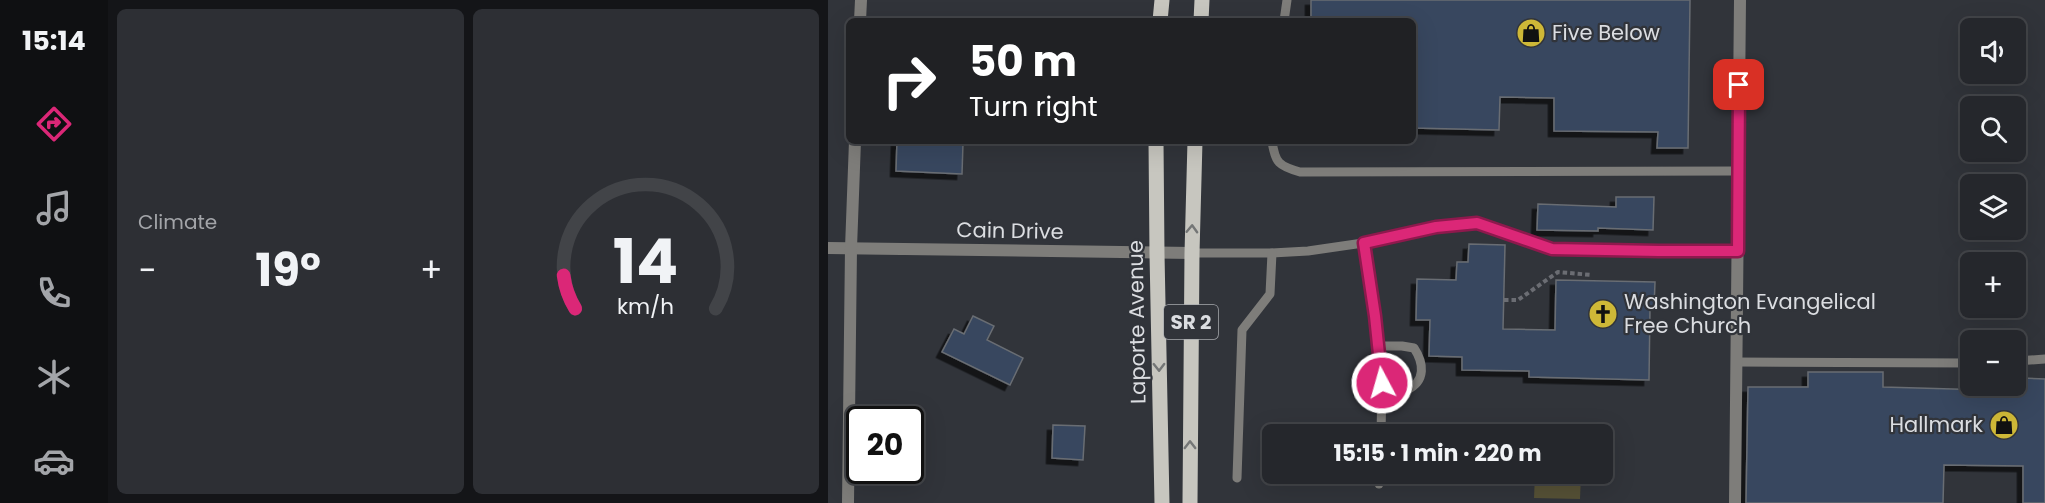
<!DOCTYPE html>
<html lang="en">
<head>
<meta charset="utf-8">
<style>
	:root { --surface:#25272c; --page:#2d2f34; --text:#f1f3f6; --muted:#a3a5a9; --line:#424448; --accent:#db2777 }
	body { margin:0; font-family:Poppins,sans-serif; background:var(--page); color:var(--text); height:100vh; display:flex; flex-direction:column; font-size:22px; white-space:nowrap }
	* { box-sizing:border-box; margin:0 }
	p { font-size:20px; color:var(--muted) }
	.icon { flex:none; width:33px; height:33px; fill:none; stroke:currentColor; stroke-width:2; stroke-linecap:round; stroke-linejoin:round }
	.map { position:relative; flex:1; overflow:hidden }
	.details { display:flex; flex-direction:column; gap:9px; padding:9px; background:#141518; width:720px }
	.details>* { flex:none }
	.guide { position:absolute; left:18px; top:18px; width:570px; height:126px; border-radius:9px; box-shadow:0 6px 24px #0002,0 0 0 2px var(--line); background:#202124; color:#fff; overflow:hidden }
	.controls { position:absolute; left:1132px; top:18px; display:grid; gap:12px }
	.controls a { display:grid; place-items:center; width:66px; height:66px; border-radius:9px; background:var(--surface); box-shadow:0 6px 24px #0002,0 0 0 2px var(--line); font-size:30px }
	.speed { position:absolute; left:18px; top:406px; display:flex; gap:12px; font-size:30px; font-weight:700; text-align:center }
	.speed>* { display:grid; place-content:center; width:78px; height:78px; border-radius:50%; background:var(--surface); box-shadow:0 6px 24px #0002,0 0 0 2px var(--line); line-height:1 }
	.speed .limit { border:3px solid #111; border-radius:9px; background:#fff; color:#111 }
	.pin { position:absolute; display:grid; place-items:center; width:51px; height:51px; color:#fff; margin:-26px; border-radius:12px; box-shadow:0 3px 9px #0006 }
	.me { position:absolute; width:66px; margin:-33px; rotate:354deg; stroke-linejoin:round; filter:drop-shadow(0 0 4px #0008) }
	.turn { display:flex; align-items:center; gap:21px; height:126px; padding:0 24px; font-size:27px }
	.turn .icon { width:78px; height:78px; stroke-width:2.5 }
	.turn b { display:block; font-size:42px; line-height:51px }
	.big { font-size:45px; font-weight:700; line-height:1.1 }
	.details .card { flex:1; display:flex; flex-direction:column; justify-content:center; gap:9px; min-width:0; padding:0 21px; border-radius:9px; background:var(--page) }
	.details .dial { align-items:center; gap:0 }
	.dial svg { height:156px; overflow:visible; fill:none; stroke:var(--line); stroke-width:7; stroke-linecap:round; text-anchor:middle }
	.dial text { fill:var(--text); stroke:none }
	.heat { display:flex; justify-content:space-between; align-items:center; font-size:33px; direction:ltr }
	.details .tiles { flex:1; display:grid; gap:9px; grid-template-columns:repeat(2,1fr) }
	.trip { position:absolute; left:434px; top:424px; width:351px; height:60px; border-radius:9px; background:var(--surface); box-shadow:0 6px 24px #0002,0 0 0 2px var(--line); font-weight:700; line-height:60px; text-align:center }
	main { display:flex; flex:1; min-height:0 }
	.tabs { display:flex; flex-direction:column; width:108px; justify-content:space-around; align-items:center; background:#0f1012; color:var(--muted) }
	.tabs .icon { width:42px; height:42px }
	.tabs .active { color:var(--accent) }
	.tabs b { font-size:27px; color:var(--text) }
	.map>svg:first-child { display:block }
</style>
</head>
<body>
<main>
<nav class="tabs">
<b>15:14</b>
<svg class="icon active" aria-label="directions" viewBox="0 0 24 24"><path d="M12 3l9 9-9 9-9-9zM9 14v-3h6M13 9l2 2-2 2"/></svg>
<svg class="icon" aria-label="music" viewBox="0 0 24 24"><path d="M9 18V5l10-2v13"/><circle cx="6" cy="18" r="3"/><circle cx="16" cy="16" r="3"/></svg>
<svg class="icon" aria-label="phone" viewBox="0 0 24 24"><path d="M5 4h4l2 5-3 2q2 4 5 5l2-3 5 2v4C11 20 4 13 5 4z"/></svg>
<svg class="icon" aria-label="climate" viewBox="0 0 24 24"><path d="M12 3v18M4 7l16 10M4 17L20 7"/></svg>
<svg class="icon" aria-label="car" viewBox="0 0 24 24"><path d="M5 17H2v-5l4-1 3-4h7l3 4 3 1v5h-3M9 17h6M6 11h13"/><circle cx="7" cy="17" r="2"/><circle cx="17" cy="17" r="2"/></svg>
</nav>
<section class="details">
<div class="tiles">
<div class="card"><p>Climate</p>
<div class="heat"><a>−</a><b class="big">19°</b><a>+</a></div>
</div>
<div class="card dial"><svg viewBox="0 0 100 80">
<path d="M14 69A42 42 0 1 1 86 69"/>
<path d="M14 69A42 42 0 0 1 8 52" stroke="#db2777"/>
<text x="50" y="56" font-size="32" font-weight="700">14</text>
<text x="50" y="72" font-size="11">km/h</text>
</svg></div>
</div>
</section>
<div class="map">
<svg width="1217" height="503" viewBox="0 0 1217 503">
	<defs>
		<filter id="shadow"><feDropShadow dx="-5.5" dy="5.5" stdDeviation="0" flood-color="#0009"/></filter>
	</defs>
	<rect width="100%" height="100%" fill="#31343a"/>
	<!-- green -->
	<g fill="#565136">
		<polygon points="622,429 697,432 697,435 621,435"/>
		<polygon points="620,474 696,474 695,480 620,478"/>
		<polygon points="707,474 753,474 752,499 706,498"/>
	</g>
	<!-- building -->
	<g fill="#37475f" stroke="#696d73" stroke-width="1.5" filter="url(#shadow)">
		<polygon points="483,0 862,0 860,148 829,148 830,132 726,131 726,98 672,97 671,130 585,128 585,21 483,21"/>
		<polygon points="69,141 135,143 134,174 68,171"/>
		<polygon points="788,197 826,197 825,230 770,228 770,231 709,230 710,204 788,207"/>
		<polygon points="641,244 677,245 675,329 727,330 728,280 827,282 826,308 822,308 821,380 701,377 701,371 634,370 634,357 601,356 602,320 588,320 589,279 628,280 629,262 640,262"/>
		<polygon points="145,316 166,326 159,340 195,358 182,385 114,352 126,329 136,334"/>
		<polygon points="980,372 1055,372 1055,387 1194,391 1194,378 1217,379 1217,503 1195,503 1195,466 1116,465 1115,503 918,503 920,387 980,387"/>
		<polygon points="225,425 257,426 255,460 224,458"/>
	</g>
	<g fill="none" stroke-linecap="round" stroke-linejoin="round">
		<!-- path -->
		<polyline stroke="#6b6d73" stroke-width="4" stroke-dasharray="4.5 3" stroke-linecap="butt" points="676,300 690,300 730,272 764,275"/>
		<!-- lane -->
		<g stroke="#7e7d7a" stroke-width="9">
			<polyline points="456,21 459,0"/>
			<path d="M444 141C447 163 451 166 472 172L910 171"/>
			<polyline points="535,243 547,316 554,383 553,435"/>
			<polyline points="364,253 444,253 480,251 535,243 608,227 649,223 725,249 831,251 910,251"/>
			<path d="M550 346H574L586 348C596 363 598 381 579 390 572 393 562 393 554 394"/>
			<polyline points="1188,361 1217,359"/>
			<polyline points="908,362 1143,363"/>
			<polyline points="409,478 414,330 442,294 444,253"/>
			<polyline points="551,484 551,474"/>
		</g>
		<!-- street -->
		<g stroke="#7e7d7a" stroke-width="12">
			<polyline points="32,21 33,0"/>
			<polyline points="0,248 364,253"/>
			<polyline points="20,503 23,248 27,141"/>
			<polyline points="907,503 912,0"/>
		</g>
		<!-- primary -->
		<g stroke="#c7c6bf" stroke-width="15">
			<polyline points="332,21 334,0"/>
			<polyline points="373,21 374,0"/>
			<polyline points="328,141 329,254 334,503"/>
			<polyline points="362,503 364,253 367,141"/>
		</g>
	</g>
	<!-- one-way arrows -->
	<defs><path id="oneway-chevron" d="M-2-3.5L2.5 0L-2 3.5" fill="none" stroke-width="1.6" stroke-linecap="round" stroke-linejoin="round" transform="scale(1.5)"/></defs>
	<g stroke="#747676">
		<use href="#oneway-chevron" transform="translate(364 229) rotate(-88)"/>
		<use href="#oneway-chevron" transform="translate(331 367) rotate(89)"/>
		<use href="#oneway-chevron" transform="translate(362 445) rotate(-90)"/>
	</g>
	<g fill="none" stroke-linecap="round" stroke-linejoin="round">
		<!-- route casing -->
		<g stroke="#8e194d" stroke-width="15">
			<polyline id="route" points="554,383 547,316 536,243 608,227 649,223 724,249 831,251 910,251 911,85"/>
		</g>
		<!-- route -->
		<use href="#route" stroke="#db2777" stroke-width="10"/>
	</g>
	<!-- icons -->
	<defs>
		<g id="shop-disc" transform="scale(1.5)"><circle r="9.5" fill="#ceb837" stroke="#31343a"/><path d="M-5-2.5h2.3a2.7 3.5 0 0 1 5.4 0H5L5.5 6h-11ZM-1.5-2.5h3a1.5 2.3 0 0 0-3 0Z" fill="#111"/></g>
		<g id="church-disc" transform="scale(1.5)"><circle r="9.5" fill="#ceb837" stroke="#31343a"/><path d="M-1.2-6h2.4v3.5h3.3v2.4h-3.3V6h-2.4V-.1h-3.3v-2.4h3.3Z" fill="#111"/></g>
	</defs>
	<g fill-rule="evenodd">
		<use href="#shop-disc" x="703" y="33"/>
		<use href="#church-disc" x="775" y="314"/>
		<use href="#shop-disc" x="1176" y="425"/>
	</g>
	<g text-anchor="middle" stroke-width="4.5" stroke-linejoin="round" paint-order="stroke">
		<!-- shield labels -->
		<rect fill="#31343a" stroke="#a8aaaf" stroke-width="1.5" x="336" y="305" width="54" height="34" rx="4.5"/>
		<g font-size="20" font-weight="bold" fill="#dbdde1">
			<text x="363" y="329">SR 2</text>
		</g>
		<!-- poi labels -->
		<g font-size="21" fill="#dbdde1" stroke="#31343a" text-anchor="start">
			<text x="724" y="40">Five Below</text>
			<text x="796" y="309">Washington Evangelical<tspan x="796" dy="24">Free Church</tspan></text>
			<text x="1155" y="432" text-anchor="end">Hallmark</text>
		</g>
		<!-- street labels -->
		<g font-size="21" fill="#dbdde1" stroke="#31343a">
			<text transform="translate(182 231) rotate(1)" y="7">Cain Drive</text>
			<text transform="translate(309 322) rotate(-91)" y="7">Laporte Avenue</text>
		</g>
	</g>
</svg>
<div class="controls">
<a><svg class="icon" aria-label="sound" viewBox="0 0 24 24"><path d="M4 9h4l5-4v14l-5-4H4zM17 9q2 3 0 6"/></svg></a>
<a><svg class="icon" aria-label="search" viewBox="0 0 24 24"><circle cx="10" cy="10" r="6"/><path d="M15 15l6 6"/></svg></a>
<a><svg class="icon" aria-label="layers" viewBox="0 0 24 24"><path d="M12 4l9 5-9 5-9-5zM3 14l9 5 9-5"/></svg></a>
<a>+</a>
<a>−</a>
</div>
<div class="speed"><div class="limit">20</div></div>
<div class="pin" style="left:911px;top:85px;background:#d93025"><svg class="icon" aria-label="arrive" viewBox="0 0 24 24"><path d="M6 21V4h12l-3 4 3 4H6"/></svg></div>
<svg class="me" style="left:554px;top:383px" viewBox="-20 -20 40 40"><circle r="17" fill="#db2777" stroke="#fff" stroke-width="3"/><path d="M0-11L8 9 0 5-8 9z" fill="#fff"/></svg>
<div class="trip">15:15 · 1 min · 220 m</div>
<div class="guide">
<div class="turn"><svg class="icon" aria-label="right" viewBox="0 0 24 24"><path d="M7 20v-9h11M14 6l5 5-5 5"/></svg><div><b>50 m</b>Turn right</div></div>
</div>
</div>
</main>
</body>
</html>
